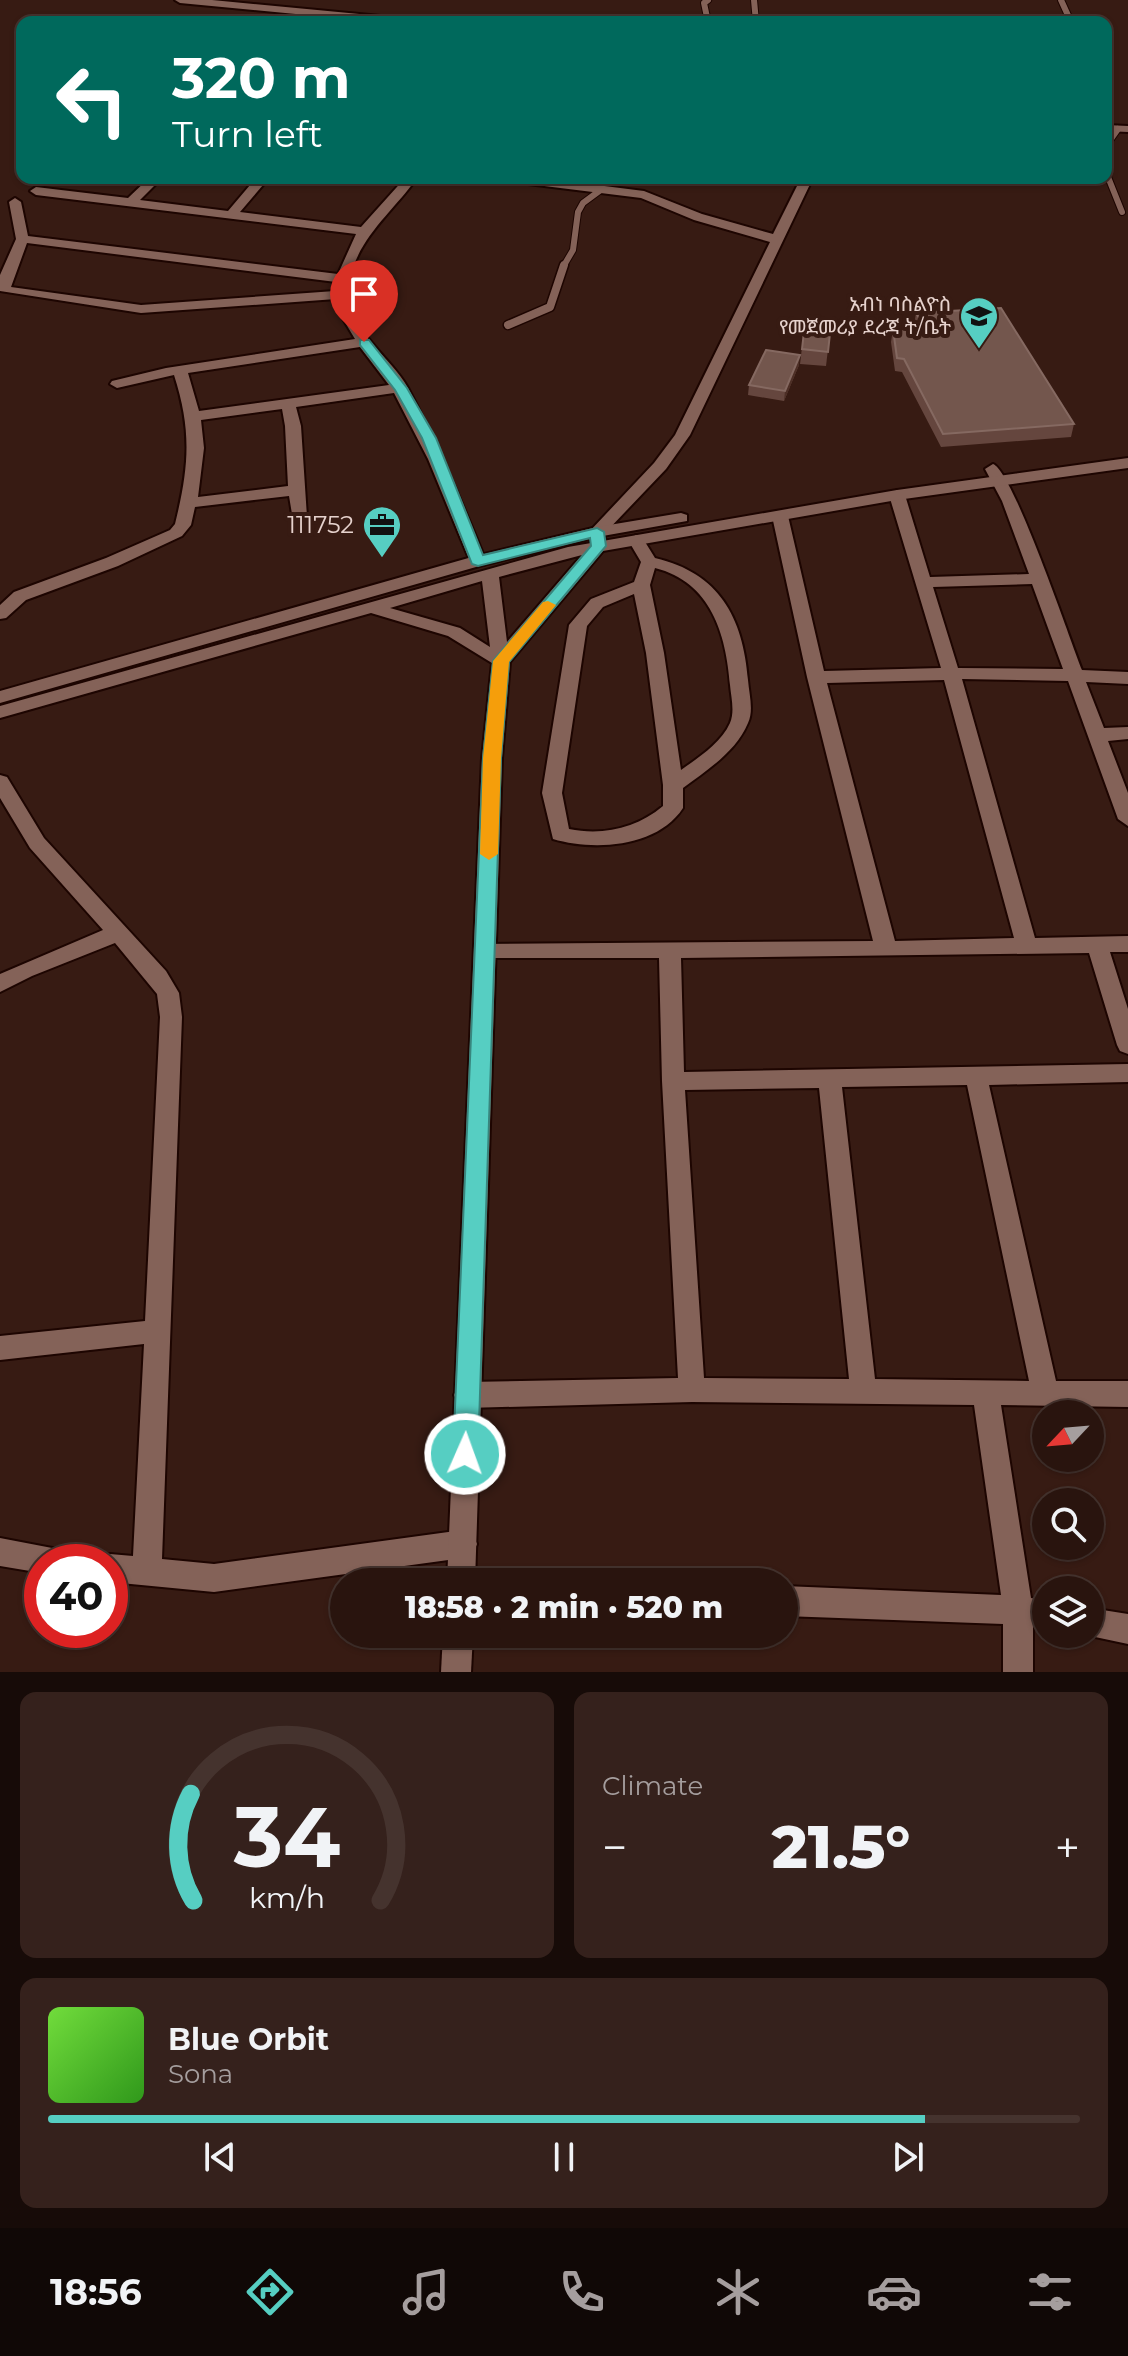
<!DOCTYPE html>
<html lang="en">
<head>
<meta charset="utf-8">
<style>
	:root { --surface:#29140e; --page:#35211c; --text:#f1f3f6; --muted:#a59e9e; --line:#45332e; --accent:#56cec2 }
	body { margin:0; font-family:Montserrat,"Noto Sans Ethiopic",sans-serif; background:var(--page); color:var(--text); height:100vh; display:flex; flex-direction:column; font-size:30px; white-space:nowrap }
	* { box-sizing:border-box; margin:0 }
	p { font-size:26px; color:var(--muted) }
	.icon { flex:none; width:44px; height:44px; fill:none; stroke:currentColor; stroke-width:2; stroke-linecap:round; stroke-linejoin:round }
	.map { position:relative; height:1672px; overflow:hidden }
	.side { display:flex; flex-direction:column; gap:20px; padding:20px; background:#170b08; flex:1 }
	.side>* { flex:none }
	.hud { position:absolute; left:16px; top:16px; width:1096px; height:168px; border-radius:16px; box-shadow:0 2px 6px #0004,0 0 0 2px var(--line); background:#00695c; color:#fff; overflow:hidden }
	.needle { width:52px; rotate:244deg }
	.tools { position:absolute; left:1032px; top:1400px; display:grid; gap:16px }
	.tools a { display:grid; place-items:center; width:72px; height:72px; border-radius:50%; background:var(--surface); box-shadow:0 2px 6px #0004,0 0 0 2px var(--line); font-size:40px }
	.speed { position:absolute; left:24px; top:1544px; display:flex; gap:16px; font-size:40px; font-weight:700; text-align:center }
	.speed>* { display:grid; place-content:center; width:104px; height:104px; border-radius:50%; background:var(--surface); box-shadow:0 2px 6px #0004,0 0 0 2px var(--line); line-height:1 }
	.speed .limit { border:12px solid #d22; background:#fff; color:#111 }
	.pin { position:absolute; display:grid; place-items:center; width:68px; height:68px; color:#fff; margin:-82px -34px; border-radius:50% 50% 50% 0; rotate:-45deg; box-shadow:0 0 8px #0007 }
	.pin .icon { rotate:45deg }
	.me { position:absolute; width:88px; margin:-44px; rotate:2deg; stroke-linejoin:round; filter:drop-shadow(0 0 6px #0008) }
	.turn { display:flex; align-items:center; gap:28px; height:168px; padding:0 24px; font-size:36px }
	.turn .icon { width:104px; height:104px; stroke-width:2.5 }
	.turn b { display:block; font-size:56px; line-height:68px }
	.big { font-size:60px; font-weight:800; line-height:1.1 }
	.side .tile { flex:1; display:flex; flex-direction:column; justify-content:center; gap:12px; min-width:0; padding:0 28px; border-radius:16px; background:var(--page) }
	.side .dial { align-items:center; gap:0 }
	.dial svg { height:208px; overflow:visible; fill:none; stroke:var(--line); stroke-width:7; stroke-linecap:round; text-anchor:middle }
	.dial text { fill:var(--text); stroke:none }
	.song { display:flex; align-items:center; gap:24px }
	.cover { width:96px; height:96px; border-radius:12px; background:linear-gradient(135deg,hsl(100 70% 55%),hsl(110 70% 35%)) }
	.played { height:8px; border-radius:4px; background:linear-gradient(90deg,var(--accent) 85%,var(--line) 85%) }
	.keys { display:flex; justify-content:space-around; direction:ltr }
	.heat { display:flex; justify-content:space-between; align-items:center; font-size:44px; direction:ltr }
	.side .tiles { flex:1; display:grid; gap:20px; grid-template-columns:1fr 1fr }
	.tile:last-child { grid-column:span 2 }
	.trip { position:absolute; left:330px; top:1568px; width:468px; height:80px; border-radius:40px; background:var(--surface); box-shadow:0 2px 6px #0004,0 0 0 2px var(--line); font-weight:800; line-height:80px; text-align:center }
	.menu { display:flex; height:128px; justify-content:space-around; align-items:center; background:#100806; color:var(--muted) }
	.menu .icon { width:56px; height:56px }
	.menu .on { color:var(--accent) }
	.menu b { font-size:36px; color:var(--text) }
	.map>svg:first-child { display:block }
</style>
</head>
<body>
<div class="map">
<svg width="1128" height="1672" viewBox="0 0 1128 1672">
	<rect width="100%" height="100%" fill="#371b13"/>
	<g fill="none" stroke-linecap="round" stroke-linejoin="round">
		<!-- service-far1 casing -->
		<g stroke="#1d0501" stroke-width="8">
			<g id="service-far1">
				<polyline points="708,0 704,3 708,22"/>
				<polyline points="754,0 756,22"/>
				<polyline points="1061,0 1071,22"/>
				<polyline points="1106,146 1118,129"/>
				<polyline points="1106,172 1122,212"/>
				<polyline points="563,267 573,250 578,212 583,203 602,189"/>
			</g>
		</g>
		<!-- service casing -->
		<g stroke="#1d0501" stroke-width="11">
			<polyline id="service" points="508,325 550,307 564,265"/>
		</g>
		<!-- minor casing -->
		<g stroke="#1d0501" stroke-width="4">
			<g id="minor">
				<polygon points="175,0 212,0 412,19 417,22 379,22 180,3"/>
				<polygon points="1106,125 1128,126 1128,132 1106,131"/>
				<path d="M149 178H162L140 200 228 211 256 178H269L240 212 361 227 405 178H417C392 213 355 240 349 285 344 329 391 356 408 388 437 443 462 503 486 561L484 565H472L470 561 428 459 394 393 296 407 301 426 307 517 305 520H293L289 496 195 507 191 525 182 536 118 566 26 600 6 618 0 619V605L14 592 106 558 170 530 175 524C189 467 192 431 174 375L117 388 110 384 112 381 166 368 355 339 340 314 336 299 141 313 0 291V275L16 239 9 202 15 198 21 202 28 236 338 274 356 234 36 195 30 191 36 187 128 198ZM27 243 336 282 335 291 141 305 11 287ZM360 347 389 385 199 411 188 373ZM282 409 285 426 288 486 198 497 204 448 201 420Z"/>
				<polygon points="506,178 541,178 644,191 702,214 773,234 801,178 813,178 690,435 666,469 605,533 604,550 592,550 589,532 654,463 675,435 770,242 694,220 641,198 512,182"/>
				<path d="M993 464C1013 471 1070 640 1082 670L1128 672V684L1086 682 1104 728 1128 727V739L1108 741 1128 793V826L1118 819 1068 681 962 679 1035 938 1128 936V952H1110L1128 1009V1054L1120 1051 1117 1045 1089 953 681 958 684 1072 1128 1064V1082L989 1085 1056 1381H1128V1407L1001 1405 1031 1598 1046 1600V1630L1033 1627V1672H1003V1624L784 1616V1586L1001 1595 974 1405 692 1402 467 1408 458 1404 454 1395 458 1386 467 1382 678 1378 662 1081 659 958H486L478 956 475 950 478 944 873 941 807 677 772 516 780 511 788 516 824 671 941 668 889 495 897 490 905 495 930 577 1029 574 1002 501 985 469ZM1032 584 1063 669 958 668 933 587ZM944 680 1014 938 895 941 827 683ZM967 1085 1029 1381 875 1379 842 1087ZM819 1088 849 1379 704 1378 685 1090Z"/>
				<path d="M636 535 642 537 655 558C719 573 743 617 748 680 749 694 754 710 748 723 736 752 707 770 683 788V808C657 848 593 851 553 839L542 793 569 625 591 599 634 582 641 562 628 540ZM655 568C711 582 726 634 730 685 731 697 735 711 730 723 721 743 698 758 681 770L664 653 650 585ZM634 594 646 653 663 785V806C637 828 603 836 569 829L562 793 587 626 603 607Z"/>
				<polygon points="0,775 7,777 44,838 166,971 179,993 182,1017 162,1559 214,1564 463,1530 473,1534 477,1544 473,1554 463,1558 214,1592 110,1582 110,1562 98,1562 100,1558 110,1554 133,1556 144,1344 0,1360 0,1336 145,1321 160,1017 157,994 115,943 32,976 0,992 0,974 103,930 30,848 0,798"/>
				<polygon points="0,1538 73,1552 77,1562 42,1562 42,1573 0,1566"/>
				<polygon points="1090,1608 1128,1614 1128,1644 1081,1634 1090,1634"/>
			</g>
		</g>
		<!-- tertiary casing -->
		<g stroke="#1d0501" stroke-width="4">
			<g id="tertiary">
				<path d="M1128 458V468L897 500 603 551 510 662 502 758 475 1582H447L482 758 492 663 448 636 371 613 0 718V706L568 547 897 490ZM582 555 507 642 499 577ZM482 581 490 647 460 628 390 608Z"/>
				<polygon points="681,513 687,515 687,521 597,537 483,565 0,703 0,691 472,557 597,527"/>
				<polygon points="443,1634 473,1634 471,1672 441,1672"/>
			</g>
		</g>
		<!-- service-far1 -->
		<use href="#service-far1" stroke="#846258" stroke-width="6"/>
		<!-- service -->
		<use href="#service" stroke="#846258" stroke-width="8"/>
		<!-- minor -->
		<use href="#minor" fill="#846258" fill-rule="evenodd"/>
		<!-- tertiary -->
		<use href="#tertiary" fill="#846258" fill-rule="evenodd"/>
	</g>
	<!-- wall -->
	<g fill="#65463e">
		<polygon points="916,313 1074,424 1071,437 941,447 902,372 895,371 891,342 893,329 917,330 914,326"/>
		<polygon points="805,323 831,324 826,366 800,364"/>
		<polygon points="799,365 784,401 748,395 749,385"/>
	</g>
	<!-- shaded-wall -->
	<polygon fill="#4d2f26" points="800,355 799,365 784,401 785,391"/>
	<!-- building -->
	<g fill="#73564d" stroke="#856961" stroke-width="2">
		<polygon points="1001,308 1074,424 943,434 904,359 897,358 893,329 927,331 916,313"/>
		<polygon points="805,323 831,324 828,352 802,349"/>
		<polygon points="766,350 800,355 785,391 749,385"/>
	</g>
	<!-- route -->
	<polygon fill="#56cec2" stroke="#38867e" stroke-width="2" points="360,340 369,340 407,388 436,438 483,555 597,528 604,532 606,546 509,662 501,758 478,1454 474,1463 465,1466 457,1463 453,1454 483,758 493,661 591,546 590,538 478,566 472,564 422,438 395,390 360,345"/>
	<!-- slow -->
	<polygon fill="#f59e0b" points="548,601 556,605 509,662 501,758 498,854 489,860 480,854 483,758 493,661 543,602"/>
	<!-- icons -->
	<defs>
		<g id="school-pin" transform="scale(2)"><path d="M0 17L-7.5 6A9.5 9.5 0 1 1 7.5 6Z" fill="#56cec2" stroke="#371b13"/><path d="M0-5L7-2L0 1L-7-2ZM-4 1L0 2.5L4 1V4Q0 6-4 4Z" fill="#111"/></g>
		<g id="office-pin" transform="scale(2)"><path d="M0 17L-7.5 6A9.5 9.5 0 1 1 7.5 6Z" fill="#56cec2" stroke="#371b13"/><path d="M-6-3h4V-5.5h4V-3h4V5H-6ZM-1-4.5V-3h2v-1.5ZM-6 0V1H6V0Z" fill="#111"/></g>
	</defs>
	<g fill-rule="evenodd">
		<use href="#school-pin" x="979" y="316"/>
		<use href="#office-pin" x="382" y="525"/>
	</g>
	<g text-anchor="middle" stroke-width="8" stroke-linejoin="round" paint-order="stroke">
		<!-- far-poi labels -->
		<g font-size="20" fill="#e6d2cd" stroke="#371b13" text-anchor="end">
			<text x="951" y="311">አብነ ባስልዮስ<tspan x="951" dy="23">የመጀመሪያ ደረጃ ት/ቤት</tspan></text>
		</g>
		<!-- poi labels -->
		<g font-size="24" fill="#e6d2cd" stroke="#371b13" text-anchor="end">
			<text x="354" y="533">111752</text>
		</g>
	</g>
</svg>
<div class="tools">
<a><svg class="needle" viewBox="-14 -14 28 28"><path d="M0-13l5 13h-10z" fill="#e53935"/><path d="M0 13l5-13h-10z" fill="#a59e9e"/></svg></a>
<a><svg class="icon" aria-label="search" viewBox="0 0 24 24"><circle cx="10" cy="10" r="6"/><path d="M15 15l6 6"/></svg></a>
<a><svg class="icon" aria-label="layers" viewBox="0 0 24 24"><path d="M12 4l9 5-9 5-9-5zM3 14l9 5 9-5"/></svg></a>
</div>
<div class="speed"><div class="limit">40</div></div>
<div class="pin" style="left:364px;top:342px;background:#d93025"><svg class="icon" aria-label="arrive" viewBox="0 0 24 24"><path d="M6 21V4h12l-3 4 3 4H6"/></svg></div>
<svg class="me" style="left:465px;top:1454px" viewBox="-20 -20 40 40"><circle r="17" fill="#56cec2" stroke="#fff" stroke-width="3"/><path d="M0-11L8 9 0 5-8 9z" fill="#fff"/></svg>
<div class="trip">18:58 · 2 min · 520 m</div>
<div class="hud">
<div class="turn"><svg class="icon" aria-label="left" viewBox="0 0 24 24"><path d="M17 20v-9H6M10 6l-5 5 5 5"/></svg><div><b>320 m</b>Turn left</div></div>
</div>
</div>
<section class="side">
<div class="tiles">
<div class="tile dial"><svg viewBox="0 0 100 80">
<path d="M14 69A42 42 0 1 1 86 69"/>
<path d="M14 69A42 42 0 0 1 13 28" stroke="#56cec2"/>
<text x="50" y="56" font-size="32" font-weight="700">34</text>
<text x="50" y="72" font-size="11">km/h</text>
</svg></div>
<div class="tile"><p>Climate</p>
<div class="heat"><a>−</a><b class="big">21.5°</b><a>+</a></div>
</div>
<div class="tile">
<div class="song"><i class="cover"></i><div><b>Blue Orbit</b><p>Sona</p></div></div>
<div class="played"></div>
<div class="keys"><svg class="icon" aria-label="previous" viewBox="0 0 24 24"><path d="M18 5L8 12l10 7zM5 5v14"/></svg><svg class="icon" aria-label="pause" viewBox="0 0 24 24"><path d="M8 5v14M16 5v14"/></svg><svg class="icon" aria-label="next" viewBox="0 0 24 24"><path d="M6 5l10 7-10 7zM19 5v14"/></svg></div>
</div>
</div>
</section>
<nav class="menu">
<b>18:56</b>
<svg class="icon on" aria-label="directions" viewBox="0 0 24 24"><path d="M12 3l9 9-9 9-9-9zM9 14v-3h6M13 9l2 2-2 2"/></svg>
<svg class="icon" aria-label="music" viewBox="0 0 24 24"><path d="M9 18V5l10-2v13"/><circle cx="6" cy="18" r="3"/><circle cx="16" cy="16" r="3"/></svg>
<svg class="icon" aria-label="phone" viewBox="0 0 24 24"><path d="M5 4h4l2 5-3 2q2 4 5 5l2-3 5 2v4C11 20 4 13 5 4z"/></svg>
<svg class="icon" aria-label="climate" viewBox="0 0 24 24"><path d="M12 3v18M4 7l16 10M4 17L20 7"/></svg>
<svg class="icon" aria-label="car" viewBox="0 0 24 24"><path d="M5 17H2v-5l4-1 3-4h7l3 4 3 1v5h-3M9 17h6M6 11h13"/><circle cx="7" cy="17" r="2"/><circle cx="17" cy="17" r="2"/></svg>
<svg class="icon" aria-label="filters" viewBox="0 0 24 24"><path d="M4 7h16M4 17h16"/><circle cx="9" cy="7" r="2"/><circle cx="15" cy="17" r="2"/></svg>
</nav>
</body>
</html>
